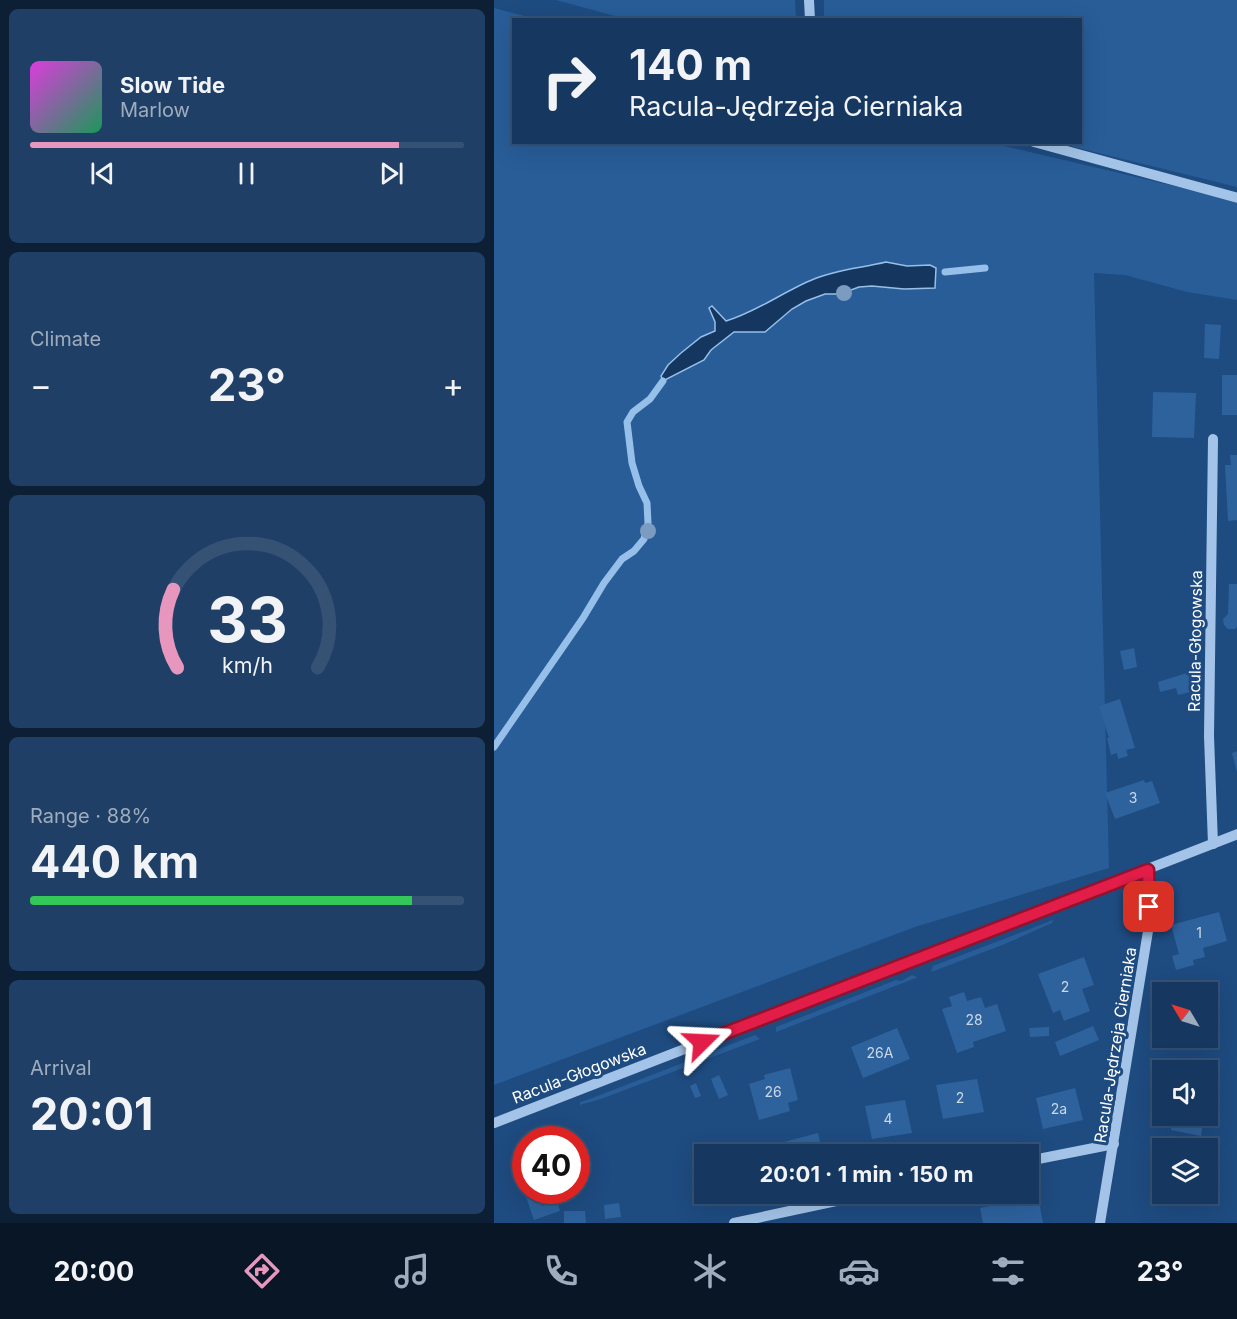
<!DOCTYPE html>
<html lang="en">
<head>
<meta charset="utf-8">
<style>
	:root { --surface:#163860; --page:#1f3f66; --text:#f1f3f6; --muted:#9eacbd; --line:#355275; --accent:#e797bd }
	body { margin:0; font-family:Inter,sans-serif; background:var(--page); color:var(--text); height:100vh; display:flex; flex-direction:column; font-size:22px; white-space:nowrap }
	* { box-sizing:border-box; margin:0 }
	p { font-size:20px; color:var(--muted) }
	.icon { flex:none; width:33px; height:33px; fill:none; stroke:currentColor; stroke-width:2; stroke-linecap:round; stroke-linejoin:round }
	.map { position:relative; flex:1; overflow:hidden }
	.details { display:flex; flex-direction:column; gap:9px; padding:9px; background:#0c1f35; width:494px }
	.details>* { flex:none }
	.banner { position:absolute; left:18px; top:18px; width:570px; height:126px; border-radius:0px; box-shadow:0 6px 24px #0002,0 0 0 2px var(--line); background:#163860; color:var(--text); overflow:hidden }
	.needle { width:39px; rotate:308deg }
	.controls { position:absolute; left:658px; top:982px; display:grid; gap:12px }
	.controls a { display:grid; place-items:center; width:66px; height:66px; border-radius:0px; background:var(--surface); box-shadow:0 6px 24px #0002,0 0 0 2px var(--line); font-size:30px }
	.speed { position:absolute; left:18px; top:1126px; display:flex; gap:12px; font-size:30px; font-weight:700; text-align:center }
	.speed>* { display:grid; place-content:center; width:78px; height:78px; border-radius:50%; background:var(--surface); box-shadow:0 6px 24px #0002,0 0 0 2px var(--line); line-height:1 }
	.speed .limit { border:9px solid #d22; background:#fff; color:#111 }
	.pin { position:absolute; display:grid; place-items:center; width:51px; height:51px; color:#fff; margin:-26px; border-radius:12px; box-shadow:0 3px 9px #0006 }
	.me { position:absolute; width:66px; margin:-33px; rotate:69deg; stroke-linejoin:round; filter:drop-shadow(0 0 4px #0008) }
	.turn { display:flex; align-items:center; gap:21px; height:126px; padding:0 18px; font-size:27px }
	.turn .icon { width:78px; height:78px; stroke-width:2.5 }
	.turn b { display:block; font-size:42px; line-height:51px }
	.big { font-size:45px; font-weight:700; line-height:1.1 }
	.details .tile { flex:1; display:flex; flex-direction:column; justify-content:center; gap:9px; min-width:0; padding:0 21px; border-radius:9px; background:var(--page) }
	.details .dial { align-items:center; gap:0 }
	.dial svg { height:156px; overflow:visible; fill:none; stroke:var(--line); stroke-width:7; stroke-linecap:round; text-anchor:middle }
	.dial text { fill:var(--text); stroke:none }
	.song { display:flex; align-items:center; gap:18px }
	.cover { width:72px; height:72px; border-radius:9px; background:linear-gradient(135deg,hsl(300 70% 55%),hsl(150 70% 35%)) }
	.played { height:6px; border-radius:3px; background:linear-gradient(90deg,var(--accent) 85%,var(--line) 85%) }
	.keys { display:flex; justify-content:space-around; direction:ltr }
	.heat { display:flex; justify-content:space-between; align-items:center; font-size:33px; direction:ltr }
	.charge { height:9px; border-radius:4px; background:linear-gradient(90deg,#34c759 88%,var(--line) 0) }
	.trip { position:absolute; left:200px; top:1144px; width:345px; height:60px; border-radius:0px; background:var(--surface); box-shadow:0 6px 24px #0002,0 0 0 2px var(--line); font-weight:700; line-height:60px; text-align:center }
	.tabs { display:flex; height:96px; justify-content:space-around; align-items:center; background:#091626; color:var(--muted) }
	.tabs .icon { width:42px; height:42px }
	.tabs .selected { color:var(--accent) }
	.tabs b { font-size:27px; color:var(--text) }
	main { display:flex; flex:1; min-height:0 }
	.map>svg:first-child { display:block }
</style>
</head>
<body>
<main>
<section class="details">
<div class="tile">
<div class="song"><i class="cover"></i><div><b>Slow Tide</b><p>Marlow</p></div></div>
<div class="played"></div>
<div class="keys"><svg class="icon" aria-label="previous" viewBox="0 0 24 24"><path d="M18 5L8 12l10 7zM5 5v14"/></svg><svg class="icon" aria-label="pause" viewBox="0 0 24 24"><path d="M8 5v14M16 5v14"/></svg><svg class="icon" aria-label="next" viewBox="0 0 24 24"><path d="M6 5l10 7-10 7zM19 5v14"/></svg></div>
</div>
<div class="tile"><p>Climate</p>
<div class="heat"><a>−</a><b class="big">23°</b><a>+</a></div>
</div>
<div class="tile dial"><svg viewBox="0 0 100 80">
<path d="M14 69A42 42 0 1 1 86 69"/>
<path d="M14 69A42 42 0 0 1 12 29" stroke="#e797bd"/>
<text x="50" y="56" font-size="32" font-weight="700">33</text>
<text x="50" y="72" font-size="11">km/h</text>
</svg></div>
<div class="tile"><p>Range · 88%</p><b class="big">440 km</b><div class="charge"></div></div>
<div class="tile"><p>Arrival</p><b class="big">20:01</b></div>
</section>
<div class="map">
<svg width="744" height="1223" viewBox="0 0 744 1223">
	<rect width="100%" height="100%" fill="#1e4b80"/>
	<!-- green -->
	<g fill="#285d98">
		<polygon points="62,0 301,0 302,19 132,19"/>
		<polygon points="330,0 743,0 743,187 564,143 586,142 586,20 330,19"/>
		<polygon points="0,8 41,19 20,20 20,142 497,143 744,201 743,300 693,292 631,275 600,273 615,868 421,927 0,1085"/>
		<polygon points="559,920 558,923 511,944 437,972 439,966"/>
		<polygon points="418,975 423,977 422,978 282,1032 282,1027 402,980 407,981"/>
		<polygon points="261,1035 266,1039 107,1099 86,1105 86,1102 93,1100"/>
	</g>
	<!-- water -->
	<path fill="#14365f" stroke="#96bfea" stroke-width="1.5" d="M392 262 413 266 436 265 442 268 441 288 410 289 378 286 365 287 346 294H331L312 301 298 309 271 332H240L217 350 210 360 169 381 167 376 174 365 187 353 207 337 221 331V322L215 308 218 306 232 321C263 312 290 291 320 279 343 269 368 268 392 262Z"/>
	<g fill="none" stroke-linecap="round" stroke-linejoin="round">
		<!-- stream -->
		<g stroke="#96bfea" stroke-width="7">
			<polyline points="451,272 491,268"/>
			<polyline points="0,747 89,618 110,583 128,559 140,551 150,539 154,523 153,503 145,486 138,463 133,422 139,412 156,399 169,381"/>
		</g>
	</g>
	<!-- building -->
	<g fill="#2e629d">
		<polygon points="711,324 727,325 725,359 710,358"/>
		<rect x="728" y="375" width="16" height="40"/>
		<polygon points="659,392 702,393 700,438 658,437"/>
		<polygon points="736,455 744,455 744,520 734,521 731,465 737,465"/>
		<polygon points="735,584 744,584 744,626 741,629 734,629 730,625 729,619 734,614"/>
		<polygon points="640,648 643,667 630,670 626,651"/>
		<polygon points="696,672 700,691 684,695 682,688 666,692 664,682"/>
		<polygon points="626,699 641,748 632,750 634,756 624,759 623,753 617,755 613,738 615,738 605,706"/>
		<polygon points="744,751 744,772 743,772 738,753"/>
		<polygon points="650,780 651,783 658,781 666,803 621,819 611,793"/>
		<polygon points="725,912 733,941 709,948 711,957 699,960 700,965 682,970 678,956 685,954 677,925"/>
		<polygon points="590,957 600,985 588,989 596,1011 570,1021 566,1010 559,1013 544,974"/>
		<polygon points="678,981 726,986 725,1004 714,1003 714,993 677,993"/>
		<polygon points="470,992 473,1001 487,997 491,1008 503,1004 512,1031 479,1042 480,1047 463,1053 448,1009 458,1006 455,997"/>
		<polygon points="599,1026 605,1040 566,1056 561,1042"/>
		<polygon points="555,1027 555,1036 536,1037 535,1028"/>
		<polygon points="403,1028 416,1059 369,1078 357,1047"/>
		<polygon points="296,1068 304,1100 294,1103 296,1111 265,1120 255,1084 271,1079 270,1075"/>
		<polygon points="225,1075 234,1095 225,1099 217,1079"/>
		<polygon points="483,1079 490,1112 449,1119 442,1085"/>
		<polygon points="202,1083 207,1096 201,1098 196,1086"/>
		<polygon points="581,1088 589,1120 549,1129 542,1098"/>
		<polygon points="411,1100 418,1133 378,1139 371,1106"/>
		<polygon points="677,1116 710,1116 707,1136 677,1130 678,1120 676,1119"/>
		<polygon points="324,1133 327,1146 342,1142 345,1155 294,1155 290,1142"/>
		<polygon points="668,1169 669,1169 669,1192 664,1191"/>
		<polygon points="30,1191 42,1191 48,1206 63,1201 66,1211 40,1220"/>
		<polygon points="544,1196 549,1223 489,1223 486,1208"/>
		<polygon points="125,1203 127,1217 111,1219 110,1205"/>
		<polygon points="70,1211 91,1211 92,1223 70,1223"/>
	</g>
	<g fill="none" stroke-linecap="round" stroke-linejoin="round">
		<!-- minor -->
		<g stroke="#a3c4e8" stroke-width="10">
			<polyline points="315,0 316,20"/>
			<polyline points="540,142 744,198"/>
			<polyline points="719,844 715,736 719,439"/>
			<polyline points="0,1123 744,834"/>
			<polyline points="534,1161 620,1144"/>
			<polyline points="240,1223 375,1194"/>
			<polyline points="606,1223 656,919 654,871"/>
		</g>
	</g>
	<!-- trees -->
	<g fill="#7b9bc1">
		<circle cx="350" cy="293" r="8"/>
		<circle cx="154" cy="531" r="8"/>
	</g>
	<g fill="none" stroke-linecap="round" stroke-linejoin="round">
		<!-- route casing -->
		<g stroke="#92132f" stroke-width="15">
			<polyline id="route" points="208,1042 654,870 655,907"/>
		</g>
		<!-- route -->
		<use href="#route" stroke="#e11d48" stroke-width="10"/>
	</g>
	<g text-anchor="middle" stroke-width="6" stroke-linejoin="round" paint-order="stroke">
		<!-- number labels -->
		<g font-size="14" fill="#cbd8e6">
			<text x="639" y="803">3</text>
			<text x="705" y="938">1</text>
			<text x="571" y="992">2</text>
			<text x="480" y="1025">28</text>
			<text x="386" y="1058">26A</text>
			<text x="279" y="1097">26</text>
			<text x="466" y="1103">2</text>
			<text x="565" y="1114">2a</text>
			<text x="394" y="1124">4</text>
		</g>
		<!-- street labels -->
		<g font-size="16" fill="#fff" stroke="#1e4b80">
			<text transform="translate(701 641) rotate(-89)" y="6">Racula-Głogowska</text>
			<text transform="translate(621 1045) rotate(-81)" y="6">Racula-Jędrzeja Cierniaka</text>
			<text transform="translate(85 1073) rotate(-21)" y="6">Racula-Głogowska</text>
		</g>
	</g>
</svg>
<div class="controls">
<a><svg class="needle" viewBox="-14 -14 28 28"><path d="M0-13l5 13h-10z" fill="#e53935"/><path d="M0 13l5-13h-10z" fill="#9eacbd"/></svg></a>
<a><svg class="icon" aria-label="sound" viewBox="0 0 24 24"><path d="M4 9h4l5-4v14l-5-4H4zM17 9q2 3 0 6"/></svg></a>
<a><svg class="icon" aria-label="layers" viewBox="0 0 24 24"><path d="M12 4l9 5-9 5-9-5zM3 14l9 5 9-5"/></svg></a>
</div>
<div class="speed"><div class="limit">40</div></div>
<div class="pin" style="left:655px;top:907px;background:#d93025"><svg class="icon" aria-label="arrive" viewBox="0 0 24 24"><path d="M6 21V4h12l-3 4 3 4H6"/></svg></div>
<svg class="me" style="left:208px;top:1042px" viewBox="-20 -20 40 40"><path d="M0-17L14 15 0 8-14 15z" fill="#e11d48" stroke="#fff" stroke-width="4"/></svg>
<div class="trip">20:01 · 1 min · 150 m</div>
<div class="banner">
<div class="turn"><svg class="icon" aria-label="right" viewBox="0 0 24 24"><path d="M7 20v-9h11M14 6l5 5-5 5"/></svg><div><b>140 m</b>Racula-Jędrzeja Cierniaka</div></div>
</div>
</div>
</main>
<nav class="tabs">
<b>20:00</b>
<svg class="icon selected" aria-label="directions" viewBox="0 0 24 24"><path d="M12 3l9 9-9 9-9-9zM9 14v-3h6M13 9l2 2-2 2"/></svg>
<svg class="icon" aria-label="music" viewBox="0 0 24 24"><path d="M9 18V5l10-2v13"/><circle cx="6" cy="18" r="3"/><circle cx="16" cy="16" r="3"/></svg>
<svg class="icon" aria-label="phone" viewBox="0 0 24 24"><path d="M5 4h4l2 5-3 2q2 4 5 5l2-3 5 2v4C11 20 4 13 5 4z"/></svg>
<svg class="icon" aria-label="climate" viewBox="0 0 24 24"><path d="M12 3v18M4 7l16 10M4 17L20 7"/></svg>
<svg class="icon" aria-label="car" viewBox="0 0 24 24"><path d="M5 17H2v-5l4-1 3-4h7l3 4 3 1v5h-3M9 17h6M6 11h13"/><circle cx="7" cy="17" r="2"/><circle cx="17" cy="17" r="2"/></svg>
<svg class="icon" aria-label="filters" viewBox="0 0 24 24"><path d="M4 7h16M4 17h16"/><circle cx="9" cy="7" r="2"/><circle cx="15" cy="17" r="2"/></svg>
<b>23°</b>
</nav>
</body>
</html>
